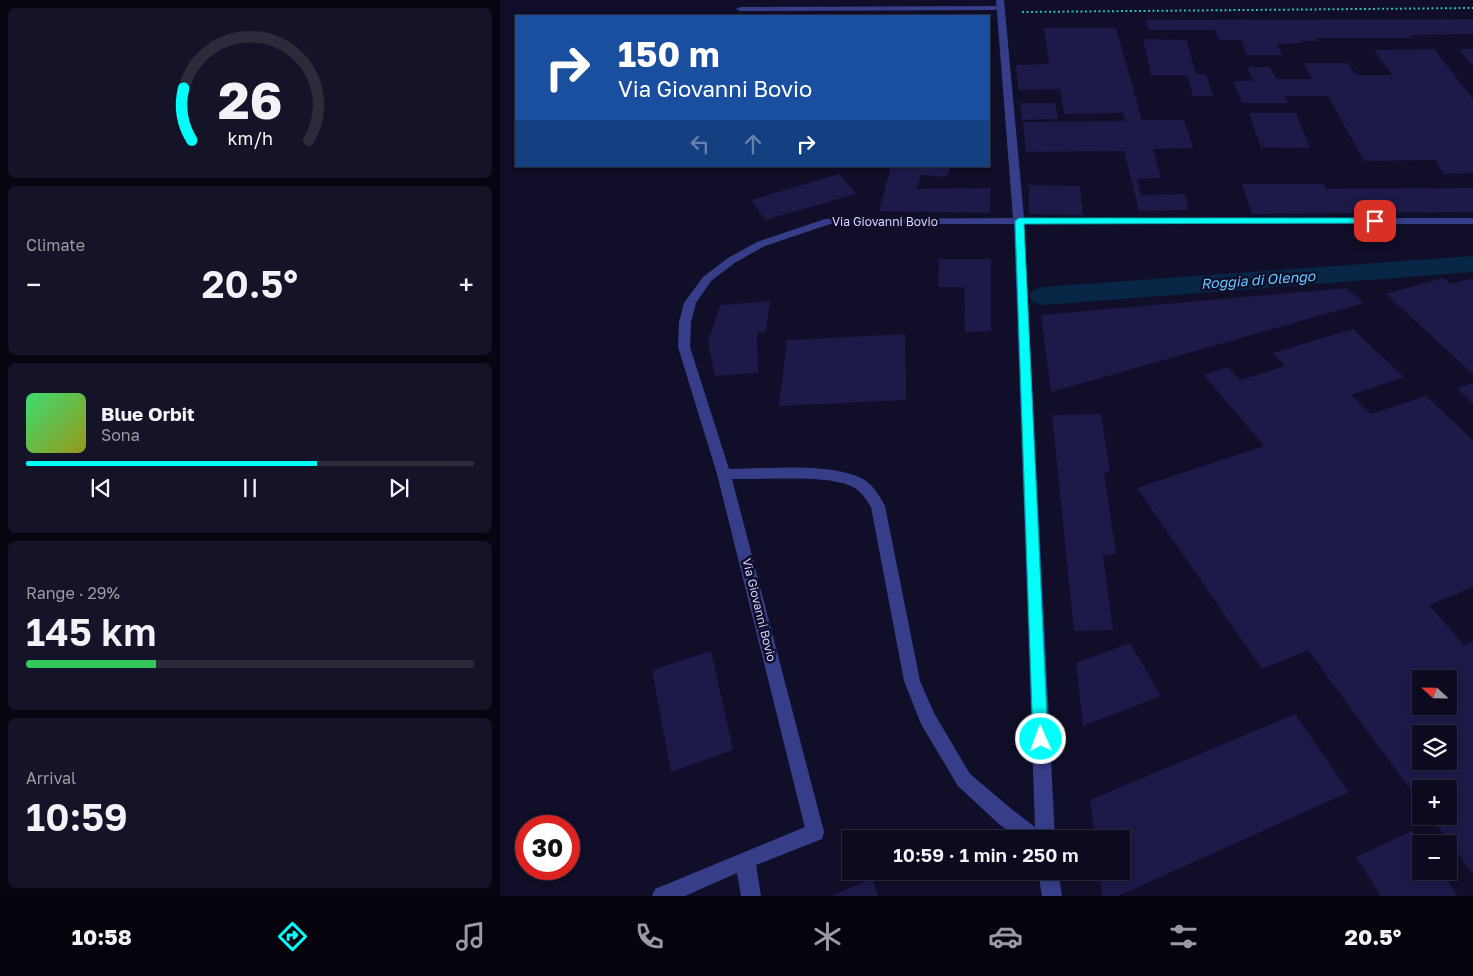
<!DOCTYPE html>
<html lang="en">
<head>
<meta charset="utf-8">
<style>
	:root { --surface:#0c0a1e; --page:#151327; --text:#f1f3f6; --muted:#9a9aa4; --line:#2c2b3c; --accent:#01fff9 }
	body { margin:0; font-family:"Golos Text",sans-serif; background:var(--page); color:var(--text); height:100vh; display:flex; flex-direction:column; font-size:19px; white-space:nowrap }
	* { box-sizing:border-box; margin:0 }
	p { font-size:16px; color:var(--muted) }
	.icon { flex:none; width:28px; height:28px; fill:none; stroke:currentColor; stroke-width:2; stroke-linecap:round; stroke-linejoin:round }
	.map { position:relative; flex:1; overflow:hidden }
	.details { display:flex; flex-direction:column; gap:8px; padding:8px; background:#070610; width:500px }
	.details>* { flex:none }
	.hud { position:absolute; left:15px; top:15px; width:475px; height:152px; border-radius:0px; box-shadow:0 2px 8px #0003,0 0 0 1px var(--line); background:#1a4fa0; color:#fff; overflow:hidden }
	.needle { width:32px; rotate:292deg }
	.fabs { position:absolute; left:912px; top:670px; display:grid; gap:10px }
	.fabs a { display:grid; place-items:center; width:45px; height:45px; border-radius:0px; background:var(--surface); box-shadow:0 2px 8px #0003,0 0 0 1px var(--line); font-size:25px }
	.speed { position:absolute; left:15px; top:815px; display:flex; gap:10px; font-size:25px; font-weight:700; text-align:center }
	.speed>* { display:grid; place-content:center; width:65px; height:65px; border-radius:50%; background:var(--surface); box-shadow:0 2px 8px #0003,0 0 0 1px var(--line); line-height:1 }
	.speed .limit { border:8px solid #d22; background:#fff; color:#111 }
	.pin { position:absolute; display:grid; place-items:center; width:42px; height:42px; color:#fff; margin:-21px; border-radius:10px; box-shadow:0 2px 8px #0006 }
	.me { position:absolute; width:55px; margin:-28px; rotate:358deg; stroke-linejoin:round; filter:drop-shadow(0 0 4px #0008) }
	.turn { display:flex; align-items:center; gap:18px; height:105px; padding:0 20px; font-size:22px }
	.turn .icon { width:65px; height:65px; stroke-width:2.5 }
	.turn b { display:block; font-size:35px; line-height:42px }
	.lanes { display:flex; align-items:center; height:48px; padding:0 20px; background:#0003; justify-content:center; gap:25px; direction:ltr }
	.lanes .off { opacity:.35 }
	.big { font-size:38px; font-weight:600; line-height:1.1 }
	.details .card { flex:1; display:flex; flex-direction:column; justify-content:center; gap:8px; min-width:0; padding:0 18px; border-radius:8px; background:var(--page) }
	.details .dial { align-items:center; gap:0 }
	.dial svg { height:130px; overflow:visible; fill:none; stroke:var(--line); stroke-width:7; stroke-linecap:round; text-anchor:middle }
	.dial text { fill:var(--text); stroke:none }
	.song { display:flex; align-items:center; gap:15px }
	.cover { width:60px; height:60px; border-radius:8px; background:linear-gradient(135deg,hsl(140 70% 55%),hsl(60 70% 35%)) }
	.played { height:5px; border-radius:2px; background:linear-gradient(90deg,var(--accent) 65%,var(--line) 65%) }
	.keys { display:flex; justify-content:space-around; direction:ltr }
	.heat { display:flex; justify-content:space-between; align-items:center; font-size:28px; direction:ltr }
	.charge { height:8px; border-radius:4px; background:linear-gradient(90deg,#34c759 29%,var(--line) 0) }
	.trip { position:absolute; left:342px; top:830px; width:288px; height:50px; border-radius:0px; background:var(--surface); box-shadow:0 2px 8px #0003,0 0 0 1px var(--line); font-weight:600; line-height:50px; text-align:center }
	.tab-bar { display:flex; height:80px; justify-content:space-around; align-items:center; background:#05040c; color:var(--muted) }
	.tab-bar .icon { width:35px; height:35px }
	.tab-bar .on { color:var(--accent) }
	.tab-bar b { font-size:22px; color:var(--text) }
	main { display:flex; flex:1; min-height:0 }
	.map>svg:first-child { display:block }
</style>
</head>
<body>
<main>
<section class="details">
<div class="card dial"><svg viewBox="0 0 100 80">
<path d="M14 69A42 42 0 1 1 86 69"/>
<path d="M14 69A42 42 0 0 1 9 37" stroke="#01fff9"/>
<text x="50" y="56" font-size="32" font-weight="700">26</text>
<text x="50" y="72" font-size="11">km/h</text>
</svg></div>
<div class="card"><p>Climate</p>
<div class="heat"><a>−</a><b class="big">20.5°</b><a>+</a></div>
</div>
<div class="card">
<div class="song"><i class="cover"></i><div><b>Blue Orbit</b><p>Sona</p></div></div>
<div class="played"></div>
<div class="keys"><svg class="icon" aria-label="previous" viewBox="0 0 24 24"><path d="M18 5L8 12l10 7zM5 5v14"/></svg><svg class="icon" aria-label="pause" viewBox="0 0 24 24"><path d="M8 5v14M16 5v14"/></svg><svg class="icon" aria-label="next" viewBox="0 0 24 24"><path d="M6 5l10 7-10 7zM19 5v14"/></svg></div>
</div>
<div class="card"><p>Range · 29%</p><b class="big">145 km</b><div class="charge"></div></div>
<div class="card"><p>Arrival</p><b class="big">10:59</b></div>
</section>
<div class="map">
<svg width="973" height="896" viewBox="0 0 973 896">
	<rect width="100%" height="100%" fill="#100e28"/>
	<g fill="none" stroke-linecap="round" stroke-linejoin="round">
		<!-- canal -->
		<polygon fill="#082747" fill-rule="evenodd" points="973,256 973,272 543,305 533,302 529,296 533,290 543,287"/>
	</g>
	<!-- building -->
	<g fill="#1d1a49" fill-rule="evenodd">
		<polygon points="973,19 973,34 909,35 912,38 816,38 818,41 801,41 803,43 777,44 783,55 747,55 741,40 719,40 715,30 649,30 646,20"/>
		<polygon points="544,28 616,28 642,120 684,120 693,148 653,149 661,178 637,179 641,195 685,194 689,210 639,211 624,151 526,152 523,122 625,121 623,113 564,114 560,89 518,90 516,65 549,64"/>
		<polygon points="643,39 686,40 696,74 706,74 713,96 693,96 687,75 651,75"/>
		<polygon points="934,49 973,99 973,173 944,174 935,160 864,161 828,96 785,96 789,103 742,103 733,81 753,81 747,67 770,67 776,79 812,79 804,63 848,63 856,75 892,75 874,50"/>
		<polygon points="959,49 973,49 973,67"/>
		<polygon points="520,103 555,103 558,119 522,120"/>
		<polygon points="749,113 796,113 810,148 761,147"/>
		<polygon points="391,166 450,168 447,177 421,175 417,189 490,188 490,213 379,211"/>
		<polygon points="339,174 356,194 265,220 251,200"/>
		<polygon points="742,184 824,184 826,189 973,188 973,212 752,214"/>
		<polygon points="529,185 580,186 583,215 529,214"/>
		<polygon points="439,259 491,259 491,331 465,332 464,287 438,287"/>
		<polygon points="943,278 951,284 973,278 973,374 886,294"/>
		<polygon points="847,288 864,303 551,392 541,315"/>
		<polygon points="270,301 266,331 257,333 258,373 215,376 208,342 220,305"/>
		<path d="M853 329 904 377 851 395 871 414 926 396 973 440V587L929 605 964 645 973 641V874L930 816H949V789H921V804L808 650 762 669 637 488 764 446 704 375 728 367 740 380 785 366 773 353ZM921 679H949V706H921ZM921 734H949V761H921Z"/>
		<polygon points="405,334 406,400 279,406 287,340"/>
		<polygon points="973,383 973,404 957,388"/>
		<polygon points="601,414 610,472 604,472 616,554 603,555 613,630 574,631 552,415"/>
		<polygon points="630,643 661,696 583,726 576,663"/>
		<polygon points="211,651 233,750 171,772 152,670"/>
		<polygon points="795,714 849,792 618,896 602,896 599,871 621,871 621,839 595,839 590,800"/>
		<polygon points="912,831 921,844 921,871 940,871 958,896 881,896 856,857"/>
		<polygon points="372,878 378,896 332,896"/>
	</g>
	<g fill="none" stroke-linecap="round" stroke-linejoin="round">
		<!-- path -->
		<polyline stroke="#2abea3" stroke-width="2" stroke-dasharray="2 2.5" stroke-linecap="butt" points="522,12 973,8"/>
		<!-- service -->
		<g fill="#373e89" fill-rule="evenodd">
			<polygon points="501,6 504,6 504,10 240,11 236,9 240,7"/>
			<polygon points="315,823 322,825 324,832 322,839 256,865 261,896 241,896 237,873 185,896 152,896 155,889"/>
		</g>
		<!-- minor -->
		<g fill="#373e89" fill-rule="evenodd">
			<path d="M496 0H504L524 218H973V224H524L555 839H520L500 825 458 786 421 724 404 681 371 507C366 499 361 491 353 487 329 474 262 480 232 479L324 832 322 839 315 841 308 839 306 832 217 474 178 347 179 322 184 303 203 277 228 258 257 242 325 219 513 218ZM330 224H514L535 827 514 811 470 774 434 713 420 681 385 506C380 496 373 485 363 479 331 462 266 469 229 469L190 347 191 322 196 303 211 281 236 262 265 246Z"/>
			<polygon points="538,871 558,871 562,896 542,896"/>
		</g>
	</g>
	<!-- route -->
	<polygon fill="#01fff9" stroke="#01a6a2" points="519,218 875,218 879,221 875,223 524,224 548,739 546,744 541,746 536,744 533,739 515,221"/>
	<g text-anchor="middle" stroke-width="5" stroke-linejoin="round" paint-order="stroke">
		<!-- street labels -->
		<g font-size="12" fill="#d5d5ff" stroke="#100e28">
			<text x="385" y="226">Via Giovanni Bovio</text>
			<text transform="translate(259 610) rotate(76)" y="4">Via Giovanni Bovio</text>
		</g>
		<!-- water labels -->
		<g font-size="14" font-style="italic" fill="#63caff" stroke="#100e28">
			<text transform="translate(758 280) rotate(-4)" y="5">Roggia di Olengo</text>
		</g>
	</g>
</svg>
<div class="fabs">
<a><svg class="needle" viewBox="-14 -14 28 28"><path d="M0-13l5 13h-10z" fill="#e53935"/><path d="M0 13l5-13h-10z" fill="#9a9aa4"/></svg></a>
<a><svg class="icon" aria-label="layers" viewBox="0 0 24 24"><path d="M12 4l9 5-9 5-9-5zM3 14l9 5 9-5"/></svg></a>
<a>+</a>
<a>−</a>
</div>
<div class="speed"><div class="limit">30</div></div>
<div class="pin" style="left:875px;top:221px;background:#d93025"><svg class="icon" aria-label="arrive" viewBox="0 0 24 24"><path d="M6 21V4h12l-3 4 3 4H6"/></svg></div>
<svg class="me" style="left:541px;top:739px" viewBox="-20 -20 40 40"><circle r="17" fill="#01fff9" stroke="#fff" stroke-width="3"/><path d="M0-11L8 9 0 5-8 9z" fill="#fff"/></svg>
<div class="trip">10:59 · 1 min · 250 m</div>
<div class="hud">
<div class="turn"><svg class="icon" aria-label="right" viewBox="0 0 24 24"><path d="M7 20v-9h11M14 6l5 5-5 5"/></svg><div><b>150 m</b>Via Giovanni Bovio</div></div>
<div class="lanes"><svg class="icon off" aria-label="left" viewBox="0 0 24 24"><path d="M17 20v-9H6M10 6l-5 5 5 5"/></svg><svg class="icon off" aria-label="ahead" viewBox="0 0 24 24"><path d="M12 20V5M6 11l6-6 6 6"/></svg><svg class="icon" aria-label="right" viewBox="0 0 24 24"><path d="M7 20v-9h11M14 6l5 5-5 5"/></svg></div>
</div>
</div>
</main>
<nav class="tab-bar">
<b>10:58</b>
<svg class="icon on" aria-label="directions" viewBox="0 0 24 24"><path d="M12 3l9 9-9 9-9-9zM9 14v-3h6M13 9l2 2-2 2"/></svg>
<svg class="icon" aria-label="music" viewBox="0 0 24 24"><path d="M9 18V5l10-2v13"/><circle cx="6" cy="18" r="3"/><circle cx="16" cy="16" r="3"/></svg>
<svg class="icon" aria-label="phone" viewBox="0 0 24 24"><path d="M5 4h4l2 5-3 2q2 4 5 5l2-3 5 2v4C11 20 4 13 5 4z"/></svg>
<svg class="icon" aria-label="climate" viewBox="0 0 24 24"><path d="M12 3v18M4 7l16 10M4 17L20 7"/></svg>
<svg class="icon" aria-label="car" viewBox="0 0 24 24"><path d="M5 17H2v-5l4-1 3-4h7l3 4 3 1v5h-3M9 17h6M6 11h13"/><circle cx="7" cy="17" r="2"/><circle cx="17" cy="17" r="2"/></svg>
<svg class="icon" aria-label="filters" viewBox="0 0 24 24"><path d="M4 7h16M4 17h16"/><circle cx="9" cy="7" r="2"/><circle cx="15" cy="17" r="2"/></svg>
<b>20.5°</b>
</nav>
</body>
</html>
